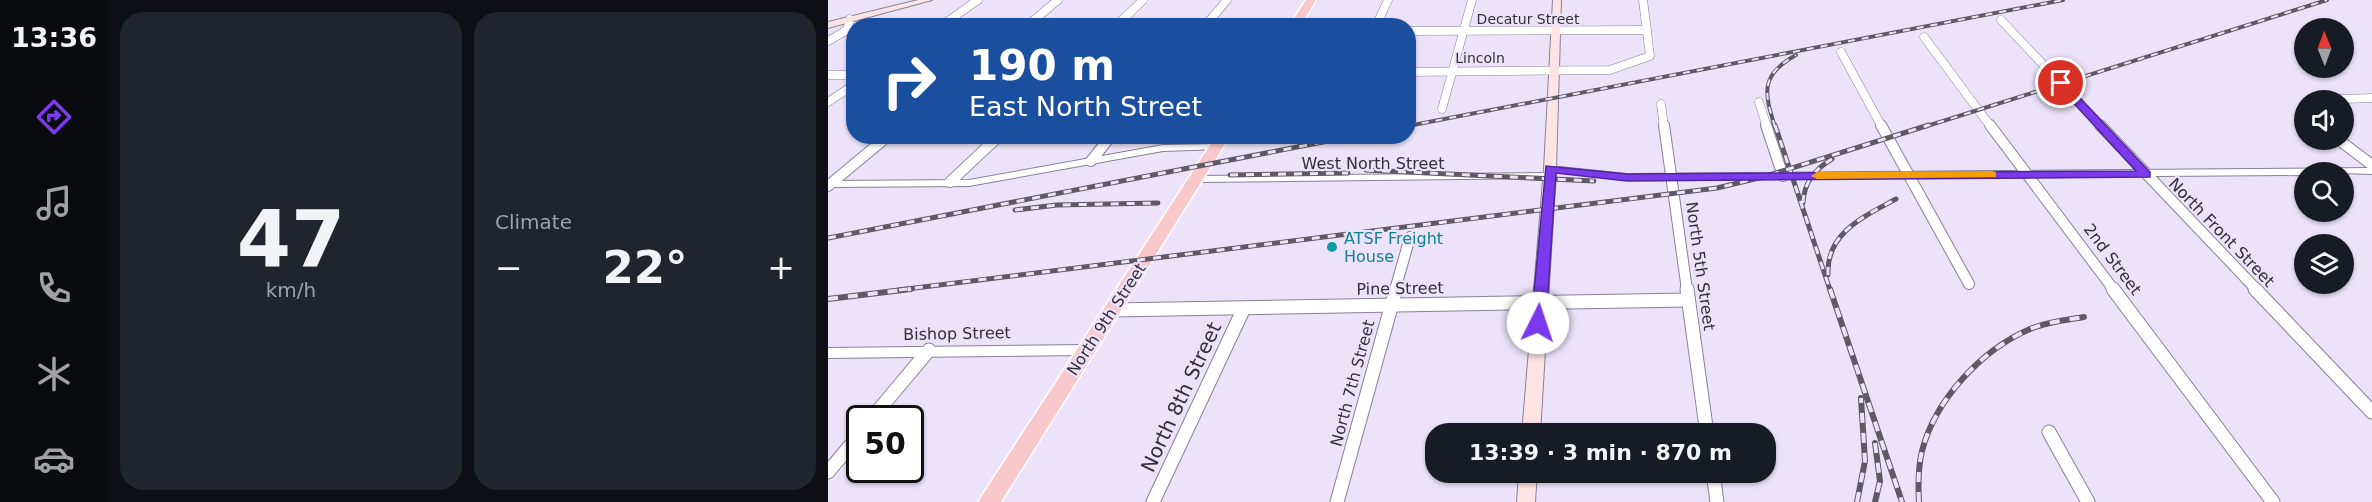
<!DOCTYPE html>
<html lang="en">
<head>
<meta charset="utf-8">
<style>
	:root { --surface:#171b24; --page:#20242c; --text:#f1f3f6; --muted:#9ea1a6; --accent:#7c3aed }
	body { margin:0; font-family:"DejaVu Sans",sans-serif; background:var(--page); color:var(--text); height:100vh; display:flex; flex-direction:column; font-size:22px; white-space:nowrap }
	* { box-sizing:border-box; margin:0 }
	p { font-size:20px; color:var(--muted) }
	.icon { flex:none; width:33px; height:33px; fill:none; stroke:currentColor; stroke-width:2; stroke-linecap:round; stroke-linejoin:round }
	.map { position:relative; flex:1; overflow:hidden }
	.drawer { display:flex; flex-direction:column; gap:12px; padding:12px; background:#0d0f14; width:720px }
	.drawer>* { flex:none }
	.guide { position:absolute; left:18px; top:18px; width:570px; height:126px; border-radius:24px; box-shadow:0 2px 4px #0004; background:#1a4fa0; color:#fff; overflow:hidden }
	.needle { width:39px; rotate:359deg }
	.tools { position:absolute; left:1466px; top:18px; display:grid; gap:12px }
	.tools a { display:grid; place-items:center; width:60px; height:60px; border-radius:50%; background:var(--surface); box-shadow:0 2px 4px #0004; font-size:30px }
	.speed { position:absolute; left:18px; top:405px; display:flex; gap:12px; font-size:30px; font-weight:700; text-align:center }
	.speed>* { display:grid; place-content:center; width:78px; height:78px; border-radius:50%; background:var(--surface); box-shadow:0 2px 4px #0004; line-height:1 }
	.speed .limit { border:3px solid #111; border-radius:9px; background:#fff; color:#111 }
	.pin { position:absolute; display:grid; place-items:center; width:51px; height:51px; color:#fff; margin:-26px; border:3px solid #fff; border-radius:50%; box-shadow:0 2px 6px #0007 }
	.me { position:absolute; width:66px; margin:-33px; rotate:4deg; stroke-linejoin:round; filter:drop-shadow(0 0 4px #0008) }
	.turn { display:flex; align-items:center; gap:21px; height:126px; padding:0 24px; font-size:27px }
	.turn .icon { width:78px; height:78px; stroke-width:2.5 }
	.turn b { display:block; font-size:42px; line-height:51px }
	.big { font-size:45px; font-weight:700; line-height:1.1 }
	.drawer .tile { flex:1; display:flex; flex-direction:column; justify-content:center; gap:9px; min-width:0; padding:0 21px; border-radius:24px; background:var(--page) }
	.drawer .dial { align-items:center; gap:0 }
	.dial b { font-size:78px; line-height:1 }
	.heat { display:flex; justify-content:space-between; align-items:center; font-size:33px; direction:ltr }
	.drawer .tiles { flex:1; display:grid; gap:12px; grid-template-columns:repeat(2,1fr) }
	.trip { position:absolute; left:597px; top:423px; width:351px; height:60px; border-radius:24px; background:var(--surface); box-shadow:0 2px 4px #0004; font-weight:700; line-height:60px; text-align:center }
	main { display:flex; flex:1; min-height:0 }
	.tabs { display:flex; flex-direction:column; width:108px; justify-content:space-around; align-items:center; background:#090b0e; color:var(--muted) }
	.tabs .icon { width:42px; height:42px }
	.tabs .on { color:var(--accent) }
	.tabs b { font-size:27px; color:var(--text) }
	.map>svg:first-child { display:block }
</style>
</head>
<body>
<main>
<nav class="tabs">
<b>13:36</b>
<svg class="icon on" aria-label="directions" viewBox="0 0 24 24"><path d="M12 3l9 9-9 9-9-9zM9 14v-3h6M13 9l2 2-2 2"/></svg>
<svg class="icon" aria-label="music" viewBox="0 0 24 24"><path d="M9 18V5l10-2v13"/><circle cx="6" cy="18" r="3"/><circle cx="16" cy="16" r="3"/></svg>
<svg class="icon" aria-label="phone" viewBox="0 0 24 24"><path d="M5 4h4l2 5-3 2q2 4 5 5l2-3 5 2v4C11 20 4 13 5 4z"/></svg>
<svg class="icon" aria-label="climate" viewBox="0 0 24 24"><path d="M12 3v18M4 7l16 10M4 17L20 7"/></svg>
<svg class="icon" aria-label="car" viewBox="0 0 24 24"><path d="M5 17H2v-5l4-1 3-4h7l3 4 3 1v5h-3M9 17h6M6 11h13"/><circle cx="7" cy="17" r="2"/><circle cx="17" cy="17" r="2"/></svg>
</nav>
<section class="drawer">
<div class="tiles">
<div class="tile dial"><b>47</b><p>km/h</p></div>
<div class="tile"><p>Climate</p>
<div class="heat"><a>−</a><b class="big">22°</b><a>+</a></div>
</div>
</div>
</section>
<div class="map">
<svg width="1544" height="502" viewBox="0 0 1544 502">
	<rect width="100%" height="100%" fill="#ece3fb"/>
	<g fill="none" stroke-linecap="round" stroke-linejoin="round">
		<!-- minor-far2 casing -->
		<g stroke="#888095" stroke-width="9">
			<g id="minor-far2">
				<polyline points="1173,20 1274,127"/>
				<polyline points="113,26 150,0"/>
				<polyline points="199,26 230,0"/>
				<polyline points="288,26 315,0"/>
				<polyline points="377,26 399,0"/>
				<polyline points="548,26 560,0"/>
				<polyline points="580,31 819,30"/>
				<polyline points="1096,37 1163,127"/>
				<polyline points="0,41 19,30 22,19"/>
				<polyline points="1013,52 1054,127"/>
				<polyline points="580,72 782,70 822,56 815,0"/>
				<polyline points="0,75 26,75"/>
				<polyline points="1488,100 1544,98"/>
				<polyline points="0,102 26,85"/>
				<polyline points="931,102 939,127"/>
				<polyline points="833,104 836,127"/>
				<polyline points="614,109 644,0"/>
			</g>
		</g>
		<!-- minor-far1 casing -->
		<g stroke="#888095" stroke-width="12">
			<g id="minor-far1">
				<polyline points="836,125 859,290"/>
				<polyline points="938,125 955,176"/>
				<polyline points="1053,125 1141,284"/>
				<polyline points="1162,125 1286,290"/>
				<polyline points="1272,125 1429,290"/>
				<polyline points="1511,140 1544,165"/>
				<polyline points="263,161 283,136"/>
				<polyline points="122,182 171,136"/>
				<polyline points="0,186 60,136"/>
				<polyline points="567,290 582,237"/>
			</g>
		</g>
		<!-- minor casing -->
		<g stroke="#888095" stroke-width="15">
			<g id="minor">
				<polyline points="859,289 879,434"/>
				<polyline points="1285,289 1445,502"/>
				<polyline points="1427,289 1544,412"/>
				<polyline points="284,310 860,300"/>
				<polyline points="44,418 101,350"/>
				<polyline points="1221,432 1260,502"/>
				<polyline points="0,472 32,434"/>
				<polyline points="885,472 889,502"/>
				<polyline points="325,502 416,308"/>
				<polyline points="509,502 568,289"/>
			</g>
		</g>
		<!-- tertiary casing -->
		<g stroke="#888095" stroke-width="2">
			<g id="tertiary">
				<polygon points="388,144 392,145 392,149 335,151 141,186 0,187 0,181 141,180 335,145"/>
				<polygon points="722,166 799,174 1544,168 1544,174 1476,172 1476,175 799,180 718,171 717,169 718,167"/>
				<polygon points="721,173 726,176 725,178 369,182 364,179 369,176"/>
				<polygon points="258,345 263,347 265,350 263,353 258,355 0,358 0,348"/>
			</g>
		</g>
		<!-- secondary casing -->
		<g stroke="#888095" stroke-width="2">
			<g id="secondary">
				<polygon points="90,0 104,0 0,28 0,22"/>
				<polygon points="725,0 733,0 728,169 712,434 694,434 716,169"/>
				<polygon points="691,472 709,472 707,502 689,502"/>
			</g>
		</g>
		<!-- primary casing -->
		<g stroke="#fff" stroke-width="3">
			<g id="primary">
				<polygon points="478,0 488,0 472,26 461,26"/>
				<polygon points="388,136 402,136 173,502 150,502"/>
			</g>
		</g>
		<!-- minor-far2 -->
		<use href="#minor-far2" stroke="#fff" stroke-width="8"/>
		<!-- minor-far1 -->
		<use href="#minor-far1" stroke="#fff" stroke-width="10"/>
		<!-- minor -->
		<use href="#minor" stroke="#fff" stroke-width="13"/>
		<!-- tertiary -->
		<use href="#tertiary" fill="#fff" fill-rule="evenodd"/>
		<!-- secondary -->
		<use href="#secondary" fill="#fce4e5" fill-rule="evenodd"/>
		<!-- primary -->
		<use href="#primary" fill="#f9c8cb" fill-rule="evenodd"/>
		<!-- rail-far2 casing -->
		<g stroke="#5e5965" stroke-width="4">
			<g id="rail-far2">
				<polyline points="580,126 1235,0"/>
				<path d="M947 127C936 92 932 75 968 55"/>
				<polyline points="1096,127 1499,0"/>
			</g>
		</g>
		<!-- rail-far1 casing -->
		<g stroke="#5e5965" stroke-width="5">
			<g id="rail-far1">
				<polyline points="947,125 1002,290"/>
				<polyline points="580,126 585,125"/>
				<polyline points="538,170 766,181"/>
				<polyline points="402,175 520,173"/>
				<path d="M975 203C976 182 987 169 1004 159"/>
				<polyline points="187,210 229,205 330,203"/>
				<polyline points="0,238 526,136"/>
				<path d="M1000 275C998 233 1035 217 1068 199"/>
				<polyline points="71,290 889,188 935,177 1101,125"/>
			</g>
		</g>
		<!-- rail casing -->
		<g stroke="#5e5965" stroke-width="6">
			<g id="rail">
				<polyline points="1002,289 1074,502"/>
				<polyline points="0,299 83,289"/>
				<polyline points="1047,443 1052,481 1047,502"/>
				<polyline points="1029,502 1037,461 1033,398"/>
				<path d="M1091 502C1090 485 1090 468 1094 451 1107 400 1153 350 1202 329 1219 322 1238 320 1256 317"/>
			</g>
		</g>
		<!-- rail-far2 -->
		<use href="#rail-far2" stroke="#ece3fb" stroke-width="2" stroke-dasharray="7" stroke-linecap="butt"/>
		<!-- rail-far1 -->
		<use href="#rail-far1" stroke="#ece3fb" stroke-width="3" stroke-dasharray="8" stroke-linecap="butt"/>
		<!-- rail -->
		<use href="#rail" stroke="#ece3fb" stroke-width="4" stroke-dasharray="10" stroke-linecap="butt"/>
	</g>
	<!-- route -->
	<polygon fill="#7c3aed" stroke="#51269a" stroke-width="1.5" points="1229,81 1236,81 1322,172 1322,177 799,181 728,173 718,323 710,328 703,323 718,166 799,174 1308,171 1229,85"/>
	<!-- slow -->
	<polygon fill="#f59e0b" points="1164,171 1168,172 1168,177 989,179 983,176 989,172"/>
	<!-- markers -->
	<circle fill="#0f9aa8" stroke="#ece3fb" stroke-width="2" cx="504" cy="247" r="6"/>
	<g text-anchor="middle" stroke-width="4.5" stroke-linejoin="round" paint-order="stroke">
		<!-- far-street labels -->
		<g font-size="14" fill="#332f38" stroke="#ece3fb">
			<text x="700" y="24">Decatur Street</text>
			<text x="652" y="63">Lincoln</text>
		</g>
		<!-- street labels -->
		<g font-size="16" fill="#332f38" stroke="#ece3fb">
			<text x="545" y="169">West North Street</text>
			<text transform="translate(1394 232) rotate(46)" y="6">North Front Street</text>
			<text transform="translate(1285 259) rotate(53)" y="6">2nd Street</text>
			<text transform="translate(873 266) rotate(82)" y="6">North 5th Street</text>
			<text transform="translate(572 288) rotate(-1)" y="6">Pine Street</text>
			<text transform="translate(278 319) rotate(-57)" y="6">North 9th Street</text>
			<text transform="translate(129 333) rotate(-1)" y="6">Bishop Street</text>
			<text transform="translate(524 383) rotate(-75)" y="6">North 7th Street</text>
		</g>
		<!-- culture labels -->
		<g font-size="16" fill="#0d838f" stroke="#ece3fb" text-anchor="start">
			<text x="516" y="244">ATSF Freight<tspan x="516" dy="18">House</tspan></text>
		</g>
		<!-- near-street labels -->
		<g font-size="20" fill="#332f38" stroke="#ece3fb">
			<text transform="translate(353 397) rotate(-65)" y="7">North 8th Street</text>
		</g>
	</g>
</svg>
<div class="tools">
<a><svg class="needle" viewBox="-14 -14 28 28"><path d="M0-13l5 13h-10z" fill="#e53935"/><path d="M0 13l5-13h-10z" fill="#9ea1a6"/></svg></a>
<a><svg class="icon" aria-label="sound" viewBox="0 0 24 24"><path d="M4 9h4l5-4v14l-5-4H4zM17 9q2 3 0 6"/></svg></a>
<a><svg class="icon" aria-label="search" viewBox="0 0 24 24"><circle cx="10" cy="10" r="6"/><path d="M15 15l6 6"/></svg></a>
<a><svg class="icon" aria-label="layers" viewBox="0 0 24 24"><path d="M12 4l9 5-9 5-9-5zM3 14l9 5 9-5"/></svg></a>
</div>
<div class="speed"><div class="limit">50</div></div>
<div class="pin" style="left:1233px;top:83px;background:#d93025"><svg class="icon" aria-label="arrive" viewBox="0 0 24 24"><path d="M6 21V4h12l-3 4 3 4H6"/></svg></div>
<svg class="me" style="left:710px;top:323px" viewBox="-20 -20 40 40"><circle r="19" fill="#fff"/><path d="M0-13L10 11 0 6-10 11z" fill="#7c3aed"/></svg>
<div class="trip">13:39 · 3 min · 870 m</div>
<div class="guide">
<div class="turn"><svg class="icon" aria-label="right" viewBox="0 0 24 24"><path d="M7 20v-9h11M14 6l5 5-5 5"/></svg><div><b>190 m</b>East North Street</div></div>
</div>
</div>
</main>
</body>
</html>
